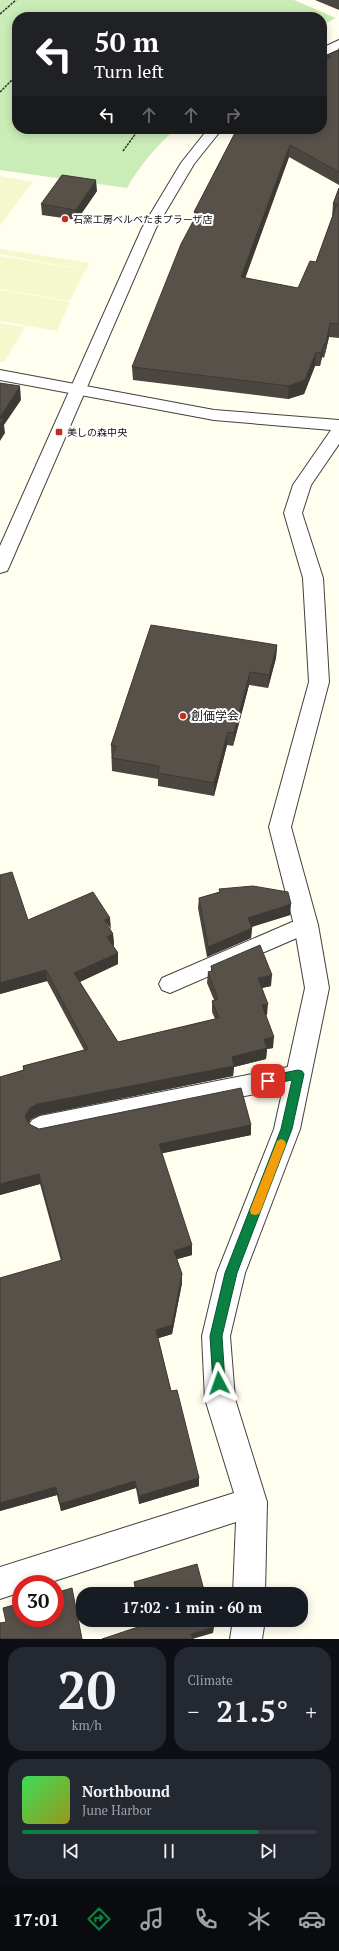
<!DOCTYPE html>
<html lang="en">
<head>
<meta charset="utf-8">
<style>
	:root { --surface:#171b24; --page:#242831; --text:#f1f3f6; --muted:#9ea1a6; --line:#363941; --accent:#0b8043 }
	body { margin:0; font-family:"PT Serif","Noto Sans JP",serif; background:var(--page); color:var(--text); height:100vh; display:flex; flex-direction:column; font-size:15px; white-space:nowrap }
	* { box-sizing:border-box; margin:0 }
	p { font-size:13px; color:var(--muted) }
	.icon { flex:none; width:22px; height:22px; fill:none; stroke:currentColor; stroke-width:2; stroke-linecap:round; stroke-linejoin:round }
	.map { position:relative; height:1639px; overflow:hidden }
	.details { display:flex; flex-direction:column; gap:8px; padding:8px; background:#0d0f14; flex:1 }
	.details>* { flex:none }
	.guide { position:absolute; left:12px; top:12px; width:315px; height:122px; border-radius:16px; box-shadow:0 2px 10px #0003; background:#202124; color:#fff; overflow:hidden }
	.speed { position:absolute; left:12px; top:1575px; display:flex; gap:8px; font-size:20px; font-weight:700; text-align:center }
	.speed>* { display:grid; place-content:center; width:52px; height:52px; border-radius:50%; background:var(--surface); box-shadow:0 2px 10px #0003; line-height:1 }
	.speed .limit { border:6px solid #d22; background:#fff; color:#111 }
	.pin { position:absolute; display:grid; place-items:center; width:34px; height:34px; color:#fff; margin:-17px; border-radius:8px; box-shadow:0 2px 6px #0006 }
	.me { position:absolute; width:44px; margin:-22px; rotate:356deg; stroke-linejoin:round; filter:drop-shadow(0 0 3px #0008) }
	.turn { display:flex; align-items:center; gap:14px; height:84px; padding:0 16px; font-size:18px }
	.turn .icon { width:52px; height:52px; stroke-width:2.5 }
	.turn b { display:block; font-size:28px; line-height:34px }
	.lanes { display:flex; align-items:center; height:38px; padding:0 16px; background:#0003; justify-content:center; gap:20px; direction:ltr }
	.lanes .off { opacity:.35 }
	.big { font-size:30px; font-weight:700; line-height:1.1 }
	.details .widget { flex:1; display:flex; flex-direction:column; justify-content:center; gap:6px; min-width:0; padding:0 14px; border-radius:16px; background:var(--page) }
	.details .dial { align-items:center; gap:0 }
	.dial b { font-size:52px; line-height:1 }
	.song { display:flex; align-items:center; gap:12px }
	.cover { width:48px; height:48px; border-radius:6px; background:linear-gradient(135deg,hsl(130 70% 55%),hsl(60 70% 35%)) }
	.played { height:4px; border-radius:2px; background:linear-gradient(90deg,var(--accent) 80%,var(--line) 80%) }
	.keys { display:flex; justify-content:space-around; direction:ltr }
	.heat { display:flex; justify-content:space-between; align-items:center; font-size:22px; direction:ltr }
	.details .tiles { flex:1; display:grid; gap:8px; grid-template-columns:1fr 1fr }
	.widget:last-child { grid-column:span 2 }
	.trip { position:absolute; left:76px; top:1587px; width:232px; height:40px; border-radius:16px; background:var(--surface); box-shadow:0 2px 10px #0003; font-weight:700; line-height:40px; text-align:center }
	.tabs { display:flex; height:64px; justify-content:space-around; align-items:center; background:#090b0e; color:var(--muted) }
	.tabs .icon { width:28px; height:28px }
	.tabs .active { color:var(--accent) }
	.tabs b { font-size:18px; color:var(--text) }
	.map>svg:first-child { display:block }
</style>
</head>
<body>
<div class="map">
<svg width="339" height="1639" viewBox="0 0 339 1639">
	<rect width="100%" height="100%" fill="#fffeef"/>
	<!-- farmland -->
	<g fill="#f5f7cd">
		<polygon points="0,176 33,182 0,225"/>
		<polygon points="0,249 90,263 86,270 0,254"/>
		<polygon points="0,256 85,270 70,301 0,289"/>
		<polygon points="0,290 70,302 57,331 0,321"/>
		<polygon points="0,323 25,327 4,362 0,362"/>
	</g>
	<!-- green -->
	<path fill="#caecb6" d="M0 0H294L336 18 322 25V17H17V129H175C157 146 139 166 127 188L0 170Z"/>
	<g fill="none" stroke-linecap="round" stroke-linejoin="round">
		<!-- service casing -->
		<g stroke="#414141" stroke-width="2">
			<g id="service">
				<polygon points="306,916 313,919 317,925 313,931 170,993 162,990 159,984 162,978"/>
				<polygon points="298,1065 306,1068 309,1075 306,1082 298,1085 40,1138 32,1134 28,1127 32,1120 40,1116"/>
			</g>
		</g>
		<!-- minor casing -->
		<g stroke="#414141" stroke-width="2">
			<g id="minor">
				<polygon points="0,370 214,410 339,420 339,444 311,485 302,513 323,578 329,682 291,827 318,925 329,988 300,1129 245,1273 230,1336 235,1399 267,1502 265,1594 233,1594 236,1522 45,1584 21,1584 21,1592 0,1599 0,1567 234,1493 205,1399 202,1336 217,1273 274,1129 305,988 294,925 269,827 309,682 303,578 284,513 293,485 331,430 214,420 0,380"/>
				<polygon points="233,1620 265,1620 262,1639 230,1639"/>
			</g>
		</g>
		<!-- tertiary casing -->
		<g stroke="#414141" stroke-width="2">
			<g id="tertiary">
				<polygon points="339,40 339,49 322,57 322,48"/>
				<polygon points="208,129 222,129 194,164 156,228 9,567 7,571 0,573 0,546 142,228 181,163"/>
			</g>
		</g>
		<!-- path -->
		<g stroke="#303030" stroke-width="1.5" stroke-dasharray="2.5 1" stroke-linecap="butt">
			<polyline points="0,14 16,0"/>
			<polyline points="0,92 17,75"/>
			<polyline points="123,151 139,129"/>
		</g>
		<!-- service -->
		<use href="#service" fill="#fff" fill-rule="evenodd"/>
		<!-- minor -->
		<use href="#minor" fill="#fff" fill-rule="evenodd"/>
		<!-- tertiary -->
		<use href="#tertiary" fill="#fff" fill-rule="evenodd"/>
	</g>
	<!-- wall -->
	<g fill="#4b4640">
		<polygon points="315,0 339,0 339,10"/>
		<polygon points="339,48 339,185 289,157 245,278 298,288 316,262 332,217 333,204 339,188 339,338 329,337 324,358 322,357 320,366 315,366 304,394 288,399 133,380 132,367 194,219 194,212 237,129 322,129 327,55 338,50 338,49"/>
		<polygon points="97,191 77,220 42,215 41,204"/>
		<polygon points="277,645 276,658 268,688 249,685 233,746 227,745 214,796 158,786 158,779 112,771 111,745"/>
		<polygon points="0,875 28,920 110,929 113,934 114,945 113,946 118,953 118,964 80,982 118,1042 215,1019 212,1012 212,1001 214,1000 207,983 208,972 211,971 211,966 271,986 262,988 267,1015 266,1015 273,1048 267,1049 266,1059 234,1067 233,1076 40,1115 31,1119 29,1123 29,1124 39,1129 251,1125 251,1135 162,1153 192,1255 177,1259 182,1274 182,1283 172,1334 158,1338 171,1391 199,1478 199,1486 139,1504 136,1488 61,1511 57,1495 0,1511 0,1278 61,1261 40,1184 0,1195 0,1077 23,1070 23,1066 84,1050 47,981 0,994"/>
		<polygon points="219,889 290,915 252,927 251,938 207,957 198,908 199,898 219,892"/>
		<polygon points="134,1582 205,1594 136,1594"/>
	</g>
	<!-- shaded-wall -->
	<g fill="#3d3934">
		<polygon points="290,145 289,157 241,290 241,277"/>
		<polygon points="96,180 97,191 77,220 76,210"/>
		<polygon points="330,323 329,337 324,358 326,344"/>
		<polygon points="324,344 322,357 320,366 321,353"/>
		<polygon points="316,352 315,366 304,394 288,399 289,386"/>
		<polygon points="20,386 21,400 4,425 5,433 0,441 0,417"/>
		<polygon points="277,645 276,658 268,688 269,675"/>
		<polygon points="250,672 249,685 233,746 234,733"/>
		<polygon points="228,732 227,745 214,796 214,783"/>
		<polygon points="291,904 290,915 247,928 248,918"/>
		<polygon points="110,918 111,929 104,920"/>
		<polygon points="252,928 251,938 207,957 208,947"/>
		<polygon points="113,934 114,945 108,948 107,937"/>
		<polygon points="118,953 118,964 75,984 74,973"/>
		<polygon points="46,970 47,981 0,994 0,983"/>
		<polygon points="272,975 271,986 257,989 258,978"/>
		<polygon points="268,1004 267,1015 261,1016 262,1005"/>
		<polygon points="274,1037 273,1048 267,1049 266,1059 234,1067 233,1076 40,1115 31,1119 27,1126 25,1116 30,1108 38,1104 232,1057 264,1039"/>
		<polygon points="251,1125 251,1135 159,1154 159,1144"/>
		<polygon points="39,1174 40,1184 0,1195 0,1184"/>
		<polygon points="192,1245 192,1255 174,1260 174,1251"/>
		<polygon points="182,1274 182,1283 172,1334 156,1339 156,1330"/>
		<polygon points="199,1478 199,1486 139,1504 139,1496"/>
		<polygon points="135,1481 136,1488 61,1511 60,1504"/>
		<polygon points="56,1487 57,1495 0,1511 0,1503"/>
		<polygon points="214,1627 213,1633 192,1639 191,1634"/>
	</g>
	<!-- building -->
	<g fill="#57514a" stroke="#3d3934">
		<polygon points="339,50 339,172 290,145 241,277 298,288 310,261 316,262 337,204 333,204 339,188 339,324 330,323 326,344 324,344 321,353 316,352 305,380 289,386 132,367 181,244 198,212 194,212 237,129 322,129 322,61 331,57 327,55"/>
		<polygon points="62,175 96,180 76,210 41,204"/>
		<polygon points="0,383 20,386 0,417"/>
		<polygon points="0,418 4,419 0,425"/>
		<polygon points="151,625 277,645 269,675 250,672 234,733 228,732 214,783 158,773 159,766 112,758 116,746 111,745"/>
		<polygon points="12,872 28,920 93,892 110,918 104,920 113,934 107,937 118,953 74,973 118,1042 219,1018 212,1001 218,999 208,972 212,971 211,966 260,945 272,975 258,978 268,1004 262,1005 274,1037 264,1039 267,1048 232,1057 234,1066 38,1104 30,1108 25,1116 29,1124 39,1129 241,1088 251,1125 159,1144 192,1245 174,1251 182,1274 172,1325 156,1330 171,1391 177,1390 199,1478 139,1496 135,1481 60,1504 56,1487 0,1503 0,1278 62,1260 39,1174 0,1184 0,1077 24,1070 23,1066 88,1049 46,970 0,983 0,875"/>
		<polygon points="253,886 288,892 291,904 248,918 252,928 208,947 199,898 220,892 219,889"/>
		<polygon points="197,1564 205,1594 137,1594 134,1582"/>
		<polygon points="72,1588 82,1639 0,1639 0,1623 6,1622 3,1608 21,1603 21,1618 55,1618 55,1593"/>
		<polygon points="143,1620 212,1620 214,1627 191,1634 193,1639 102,1639 144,1625"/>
	</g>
	<!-- route -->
	<polygon fill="#0b8043" stroke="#07532c" points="298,1070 302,1071 304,1074 292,1129 237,1273 222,1336 225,1383 223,1388 219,1389 215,1388 213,1383 210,1336 225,1273 281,1129 292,1080 268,1085 264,1084 263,1081 264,1077 268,1076"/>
	<!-- slow -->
	<polygon fill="#f59e0b" points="281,1139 285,1141 286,1144 261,1210 259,1214 255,1215 251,1214 250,1210 276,1144 277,1141"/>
	<!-- markers -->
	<g fill="#c72d1d" stroke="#fff" stroke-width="1.5">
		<circle cx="65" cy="219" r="4"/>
		<rect x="55" y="428" width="8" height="8" rx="2"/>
		<circle cx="183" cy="716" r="4"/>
	</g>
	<g text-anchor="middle" stroke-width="4" stroke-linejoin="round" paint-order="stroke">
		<!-- far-poi labels -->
		<g font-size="10" fill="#0e0e0e" stroke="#fff" text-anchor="start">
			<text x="73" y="223">石窯工房ベルベたまプラーザ店</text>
			<text x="67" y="436">美しの森中央</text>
		</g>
		<!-- poi labels -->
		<g font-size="12" fill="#0e0e0e" stroke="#fff" text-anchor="start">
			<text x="191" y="720">創価学会</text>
		</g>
	</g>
</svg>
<div class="speed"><div class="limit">30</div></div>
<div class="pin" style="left:268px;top:1081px;background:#d93025"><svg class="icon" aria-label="arrive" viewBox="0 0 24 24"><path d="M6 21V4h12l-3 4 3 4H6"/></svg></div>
<svg class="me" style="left:219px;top:1383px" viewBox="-20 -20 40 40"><path d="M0-17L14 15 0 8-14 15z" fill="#0b8043" stroke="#fff" stroke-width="4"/></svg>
<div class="trip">17:02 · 1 min · 60 m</div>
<div class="guide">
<div class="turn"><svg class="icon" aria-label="left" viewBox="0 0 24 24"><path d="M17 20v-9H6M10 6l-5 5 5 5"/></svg><div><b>50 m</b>Turn left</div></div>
<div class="lanes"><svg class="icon" aria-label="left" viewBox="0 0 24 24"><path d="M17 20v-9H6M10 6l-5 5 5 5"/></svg><svg class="icon off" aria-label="ahead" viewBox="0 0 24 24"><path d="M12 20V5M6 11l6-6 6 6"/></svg><svg class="icon off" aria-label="ahead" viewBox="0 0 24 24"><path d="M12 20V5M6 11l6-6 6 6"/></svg><svg class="icon off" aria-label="right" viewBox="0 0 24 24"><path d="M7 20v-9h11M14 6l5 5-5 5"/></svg></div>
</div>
</div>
<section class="details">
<div class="tiles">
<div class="widget dial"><b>20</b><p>km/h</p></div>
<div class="widget"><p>Climate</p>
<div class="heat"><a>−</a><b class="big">21.5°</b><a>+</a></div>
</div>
<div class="widget">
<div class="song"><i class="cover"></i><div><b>Northbound</b><p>June Harbor</p></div></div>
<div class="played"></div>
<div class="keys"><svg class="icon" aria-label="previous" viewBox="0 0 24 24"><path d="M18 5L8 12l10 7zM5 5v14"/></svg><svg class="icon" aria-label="pause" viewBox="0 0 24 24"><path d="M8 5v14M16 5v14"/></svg><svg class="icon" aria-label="next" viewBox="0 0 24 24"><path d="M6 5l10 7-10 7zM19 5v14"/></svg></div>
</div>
</div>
</section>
<nav class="tabs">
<b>17:01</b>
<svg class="icon active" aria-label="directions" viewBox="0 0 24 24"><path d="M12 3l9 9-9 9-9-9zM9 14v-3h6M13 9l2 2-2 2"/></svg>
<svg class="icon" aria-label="music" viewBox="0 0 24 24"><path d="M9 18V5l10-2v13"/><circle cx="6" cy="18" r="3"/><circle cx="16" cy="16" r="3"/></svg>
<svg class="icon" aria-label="phone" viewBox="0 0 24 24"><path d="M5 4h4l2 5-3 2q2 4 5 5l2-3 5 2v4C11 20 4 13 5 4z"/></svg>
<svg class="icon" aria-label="climate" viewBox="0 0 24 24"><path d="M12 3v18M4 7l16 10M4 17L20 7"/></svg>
<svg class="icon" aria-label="car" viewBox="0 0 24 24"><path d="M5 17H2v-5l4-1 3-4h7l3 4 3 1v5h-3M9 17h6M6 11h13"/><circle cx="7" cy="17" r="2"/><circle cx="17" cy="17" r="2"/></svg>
</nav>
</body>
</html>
